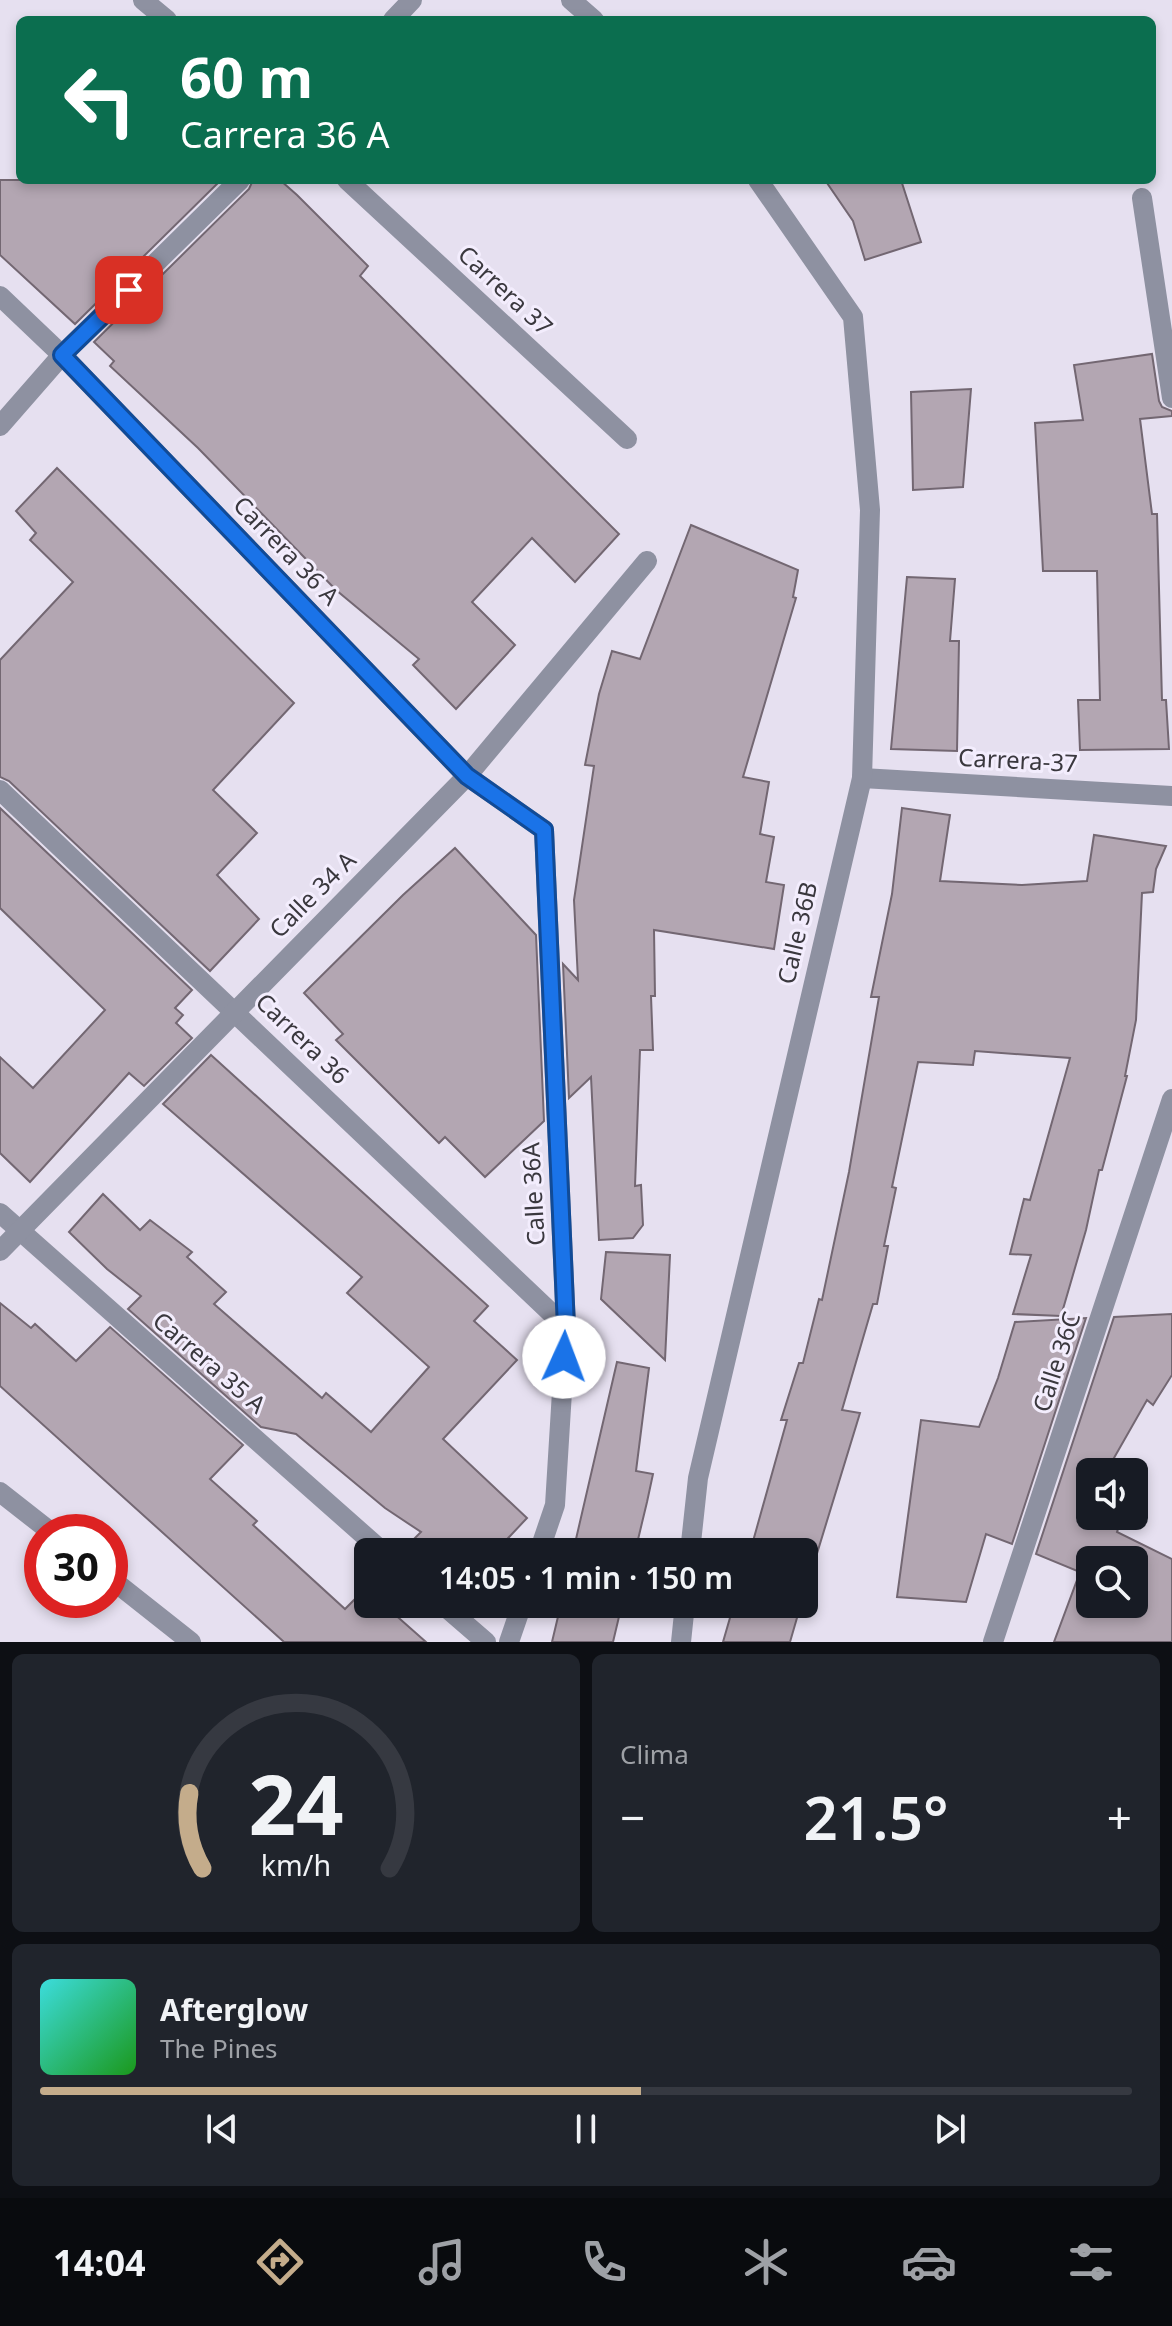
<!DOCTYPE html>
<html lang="es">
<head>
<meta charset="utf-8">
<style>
	:root { --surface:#171b24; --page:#20242c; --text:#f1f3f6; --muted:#9ea1a6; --line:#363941; --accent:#c4ac8b }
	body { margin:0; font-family:"Noto Sans",sans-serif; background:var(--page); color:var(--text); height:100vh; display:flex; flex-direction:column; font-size:30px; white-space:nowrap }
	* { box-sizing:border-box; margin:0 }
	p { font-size:26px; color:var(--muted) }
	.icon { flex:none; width:44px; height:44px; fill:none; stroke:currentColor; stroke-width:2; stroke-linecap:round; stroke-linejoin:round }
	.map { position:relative; height:1642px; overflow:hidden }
	.panel { display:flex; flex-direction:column; gap:12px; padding:12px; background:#0d0f14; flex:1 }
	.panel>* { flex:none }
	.top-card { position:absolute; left:16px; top:16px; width:1140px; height:168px; border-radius:12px; box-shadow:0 4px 12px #0003; background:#0b6e4f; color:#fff; overflow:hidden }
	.buttons { position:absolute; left:1076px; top:1458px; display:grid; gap:16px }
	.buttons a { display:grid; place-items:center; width:72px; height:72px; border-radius:12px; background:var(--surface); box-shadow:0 4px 12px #0003; font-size:40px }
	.speed { position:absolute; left:24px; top:1514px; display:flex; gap:16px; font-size:40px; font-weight:700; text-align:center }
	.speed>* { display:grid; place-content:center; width:104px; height:104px; border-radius:50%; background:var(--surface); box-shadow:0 4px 12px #0003; line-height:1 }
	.speed .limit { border:12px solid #d22; background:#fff; color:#111 }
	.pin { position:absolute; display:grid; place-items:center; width:68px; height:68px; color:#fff; margin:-34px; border-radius:16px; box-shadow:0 4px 12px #0006 }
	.me { position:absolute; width:88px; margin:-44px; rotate:2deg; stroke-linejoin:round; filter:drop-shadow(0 0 6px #0008) }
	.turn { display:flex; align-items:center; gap:28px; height:168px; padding:0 32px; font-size:36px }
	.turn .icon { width:104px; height:104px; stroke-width:2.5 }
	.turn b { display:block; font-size:56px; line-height:68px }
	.big { font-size:60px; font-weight:600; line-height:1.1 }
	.panel .widget { flex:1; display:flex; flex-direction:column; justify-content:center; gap:12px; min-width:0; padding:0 28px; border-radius:12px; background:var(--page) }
	.panel .dial { align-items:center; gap:0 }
	.dial svg { height:208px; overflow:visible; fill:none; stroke:var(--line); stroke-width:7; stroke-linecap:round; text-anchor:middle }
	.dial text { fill:var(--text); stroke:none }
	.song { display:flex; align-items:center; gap:24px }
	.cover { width:96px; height:96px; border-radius:12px; background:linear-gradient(135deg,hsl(180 70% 55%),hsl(120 70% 35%)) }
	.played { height:8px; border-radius:4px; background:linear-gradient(90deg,var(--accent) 55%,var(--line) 55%) }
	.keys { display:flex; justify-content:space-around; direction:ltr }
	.heat { display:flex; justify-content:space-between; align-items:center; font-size:44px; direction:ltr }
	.panel .tiles { flex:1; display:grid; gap:12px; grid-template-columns:1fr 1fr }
	.widget:last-child { grid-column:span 2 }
	.trip { position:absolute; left:354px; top:1538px; width:464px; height:80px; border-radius:12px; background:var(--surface); box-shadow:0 4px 12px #0003; font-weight:600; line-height:80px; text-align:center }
	.menu { display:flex; height:128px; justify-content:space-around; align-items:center; background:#090b0e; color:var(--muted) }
	.menu .icon { width:56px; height:56px }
	.menu .current { color:var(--accent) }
	.menu b { font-size:36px; color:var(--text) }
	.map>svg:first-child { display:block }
</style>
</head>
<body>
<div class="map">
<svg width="1172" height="1642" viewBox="0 0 1172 1642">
	<rect width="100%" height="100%" fill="#e6e0f0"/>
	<!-- building -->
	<g fill="#b3a6b2" stroke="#736772" stroke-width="2" fill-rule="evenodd">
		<polygon points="0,180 221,180 75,324 0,255"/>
		<polygon points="253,180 280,180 297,195 368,266 360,276 619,534 575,582 532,538 472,602 515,645 456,709 413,665 419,659 336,590 198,448 110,366 114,361 94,342 249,189"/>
		<polygon points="825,180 901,180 921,242 865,260 853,221"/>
		<polygon points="1152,354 1159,401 1162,407 1172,411 1172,416 1140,419 1152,514 1157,514 1162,700 1166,700 1169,749 1080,750 1078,700 1100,700 1097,571 1043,571 1035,423 1083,420 1074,365"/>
		<polygon points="971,389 963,487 913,490 911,392"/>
		<polygon points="57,468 294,703 213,790 257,833 217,875 259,919 210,971 9,781 0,777 0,660 73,582 30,540 36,533 16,511"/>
		<polygon points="691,525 798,570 793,597 796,598 743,777 769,782 760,834 774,837 766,882 784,885 774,949 654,930 655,996 651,996 653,1050 640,1050 635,1186 641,1185 643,1225 633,1238 599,1240 591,1077 569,1098 563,964 578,980 574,900 594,766 585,765 599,694 612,651 640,659"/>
		<polygon points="907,577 955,579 950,641 959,641 957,751 891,749"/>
		<polygon points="0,808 192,990 175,1008 183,1015 176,1023 192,1038 144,1086 129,1073 30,1182 0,1153 0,1057 33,1088 105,1010 0,908"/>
		<polygon points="902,808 950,815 940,881 1022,885 1087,881 1094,835 1166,846 1156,869 1153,892 1142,893 1136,1020 1125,1076 1127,1076 1102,1170 1099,1170 1086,1230 1061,1316 1013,1314 1031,1255 1010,1254 1024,1199 1030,1200 1070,1058 975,1051 973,1065 918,1062 892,1187 896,1188 884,1246 888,1246 877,1304 873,1304 842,1410 860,1413 804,1596 804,1552 750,1552 787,1420 781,1420 799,1363 803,1363 819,1299 822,1300 849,1172 879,997 871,997 892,894"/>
		<polygon points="455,848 536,935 544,1121 485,1177 445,1137 439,1143 336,1040 343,1034 304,993 403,895"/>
		<polygon points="211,1055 488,1306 474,1321 517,1360 443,1439 527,1518 495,1552 401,1552 421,1532 385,1508 296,1434 261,1427 128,1309 141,1296 107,1269 69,1232 103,1194 140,1230 150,1220 192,1252 187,1257 226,1292 214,1304 322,1398 326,1393 371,1432 429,1367 347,1293 362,1277 163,1104"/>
		<polygon points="606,1252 670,1255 665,1360 601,1299"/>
		<polygon points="0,1303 31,1328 35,1324 76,1361 110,1327 243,1445 210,1479 257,1521 253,1525 345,1609 366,1588 368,1590 368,1604 383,1604 426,1642 284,1642 0,1386"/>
		<path d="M1172 1314V1375L1153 1405 1147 1400 1106 1472H1090V1499L1082 1512 1119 1526 1117 1532 1172 1559V1642H1054L1080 1572 1036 1554 1114 1317ZM1090 1560H1134V1604H1090Z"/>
		<polygon points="1086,1318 1012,1544 986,1534 966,1602 897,1597 921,1420 979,1427 998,1378 1015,1322"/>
		<polygon points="617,1362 649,1368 636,1471 653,1474 647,1502 635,1552 573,1552"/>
		<polygon points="561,1604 622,1604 613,1642 552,1642"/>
		<polygon points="734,1604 801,1604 790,1642 723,1642"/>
	</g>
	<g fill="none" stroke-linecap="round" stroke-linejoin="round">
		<!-- minor -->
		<g stroke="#8e91a1" stroke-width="20">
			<polyline points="143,0 167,20"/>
			<polyline points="571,0 594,20"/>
			<polyline points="393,20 412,0"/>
			<polyline points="347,180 627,439"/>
			<polyline points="1142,198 1172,398"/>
			<polyline points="0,296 62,355 467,776 544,830 566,1327 555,1505 539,1552"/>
			<polyline points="0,426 62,355 240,180"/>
			<polyline points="862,778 1172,796"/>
			<polyline points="0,790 566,1327"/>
			<polyline points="0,1213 383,1552"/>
			<polyline points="0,1251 467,776 647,561"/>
			<polyline points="0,1492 51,1532"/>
			<polyline points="690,1552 698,1478 862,778 870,510 853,317 758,180"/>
			<polyline points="110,1578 191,1642"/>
			<polyline points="442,1604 486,1642"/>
			<polyline points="509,1642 522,1604"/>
			<polyline points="681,1642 685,1604"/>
			<polyline points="993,1642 1172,1099"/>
		</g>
	</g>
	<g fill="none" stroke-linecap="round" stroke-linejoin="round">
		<!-- route casing -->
		<g stroke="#114b97" stroke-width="20">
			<polyline id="route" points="129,290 62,355 467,776 544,830 566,1327 564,1357"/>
		</g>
		<!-- route -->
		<use href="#route" stroke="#1a73e8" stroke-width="14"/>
	</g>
	<g text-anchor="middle" stroke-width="6" stroke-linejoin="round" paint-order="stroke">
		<!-- street labels -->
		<g font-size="24" fill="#3a383e" stroke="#f3edfd">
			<text transform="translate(505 291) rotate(43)" y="8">Carrera 37</text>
			<text transform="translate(286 551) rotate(46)" y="8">Carrera 36 A</text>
			<text transform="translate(1018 761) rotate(3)" y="8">Carrera-37</text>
			<text transform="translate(313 895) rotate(-45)" y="8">Calle 34 A</text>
			<text transform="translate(798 933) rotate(-77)" y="8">Calle 36B</text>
			<text transform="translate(302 1039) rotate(44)" y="8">Carrera 36</text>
			<text transform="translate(534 1194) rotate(-93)" y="8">Calle 36A</text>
			<text transform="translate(1057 1362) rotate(-72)" y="8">Calle 36C</text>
			<text transform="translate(209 1363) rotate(41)" y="8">Carrera 35 A</text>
		</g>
	</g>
</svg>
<div class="buttons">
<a><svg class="icon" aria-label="sound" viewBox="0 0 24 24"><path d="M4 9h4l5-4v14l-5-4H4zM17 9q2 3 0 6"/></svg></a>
<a><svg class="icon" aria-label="search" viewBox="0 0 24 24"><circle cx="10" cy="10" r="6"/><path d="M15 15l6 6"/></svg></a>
</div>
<div class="speed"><div class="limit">30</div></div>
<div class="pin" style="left:129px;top:290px;background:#d93025"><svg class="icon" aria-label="arrive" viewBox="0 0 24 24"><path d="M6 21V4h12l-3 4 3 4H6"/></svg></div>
<svg class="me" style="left:564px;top:1357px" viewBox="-20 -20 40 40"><circle r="19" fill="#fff"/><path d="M0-13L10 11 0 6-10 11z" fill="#1a73e8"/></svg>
<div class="trip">14:05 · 1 min · 150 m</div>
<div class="top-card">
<div class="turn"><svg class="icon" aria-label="left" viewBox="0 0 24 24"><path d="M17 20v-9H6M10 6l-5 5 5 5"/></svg><div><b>60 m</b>Carrera 36 A</div></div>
</div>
</div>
<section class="panel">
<div class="tiles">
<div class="widget dial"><svg viewBox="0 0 100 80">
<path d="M14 69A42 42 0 1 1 86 69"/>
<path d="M14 69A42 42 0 0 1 9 40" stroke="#c4ac8b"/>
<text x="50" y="56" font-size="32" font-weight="700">24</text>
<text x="50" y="72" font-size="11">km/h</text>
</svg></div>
<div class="widget"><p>Clima</p>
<div class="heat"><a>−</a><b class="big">21.5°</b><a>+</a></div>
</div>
<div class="widget">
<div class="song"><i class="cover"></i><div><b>Afterglow</b><p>The Pines</p></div></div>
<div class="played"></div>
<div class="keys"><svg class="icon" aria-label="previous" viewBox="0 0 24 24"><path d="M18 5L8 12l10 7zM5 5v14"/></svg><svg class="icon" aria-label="pause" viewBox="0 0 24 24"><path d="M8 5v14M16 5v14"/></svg><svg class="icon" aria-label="next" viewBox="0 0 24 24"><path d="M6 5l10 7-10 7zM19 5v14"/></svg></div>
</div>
</div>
</section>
<nav class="menu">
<b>14:04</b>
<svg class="icon current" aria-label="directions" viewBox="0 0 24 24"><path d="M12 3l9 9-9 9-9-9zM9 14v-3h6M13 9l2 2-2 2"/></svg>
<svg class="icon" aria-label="music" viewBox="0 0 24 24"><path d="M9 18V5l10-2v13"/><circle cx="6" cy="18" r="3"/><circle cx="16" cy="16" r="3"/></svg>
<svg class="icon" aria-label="phone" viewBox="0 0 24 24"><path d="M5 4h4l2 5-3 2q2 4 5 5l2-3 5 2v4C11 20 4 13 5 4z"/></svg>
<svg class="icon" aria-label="climate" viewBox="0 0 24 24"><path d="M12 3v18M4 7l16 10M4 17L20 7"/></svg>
<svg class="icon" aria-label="car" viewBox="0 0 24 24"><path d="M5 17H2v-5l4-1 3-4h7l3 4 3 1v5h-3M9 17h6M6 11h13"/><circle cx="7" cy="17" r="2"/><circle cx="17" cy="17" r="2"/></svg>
<svg class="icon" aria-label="filters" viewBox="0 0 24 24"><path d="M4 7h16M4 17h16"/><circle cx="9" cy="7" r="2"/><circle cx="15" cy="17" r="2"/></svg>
</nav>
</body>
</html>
